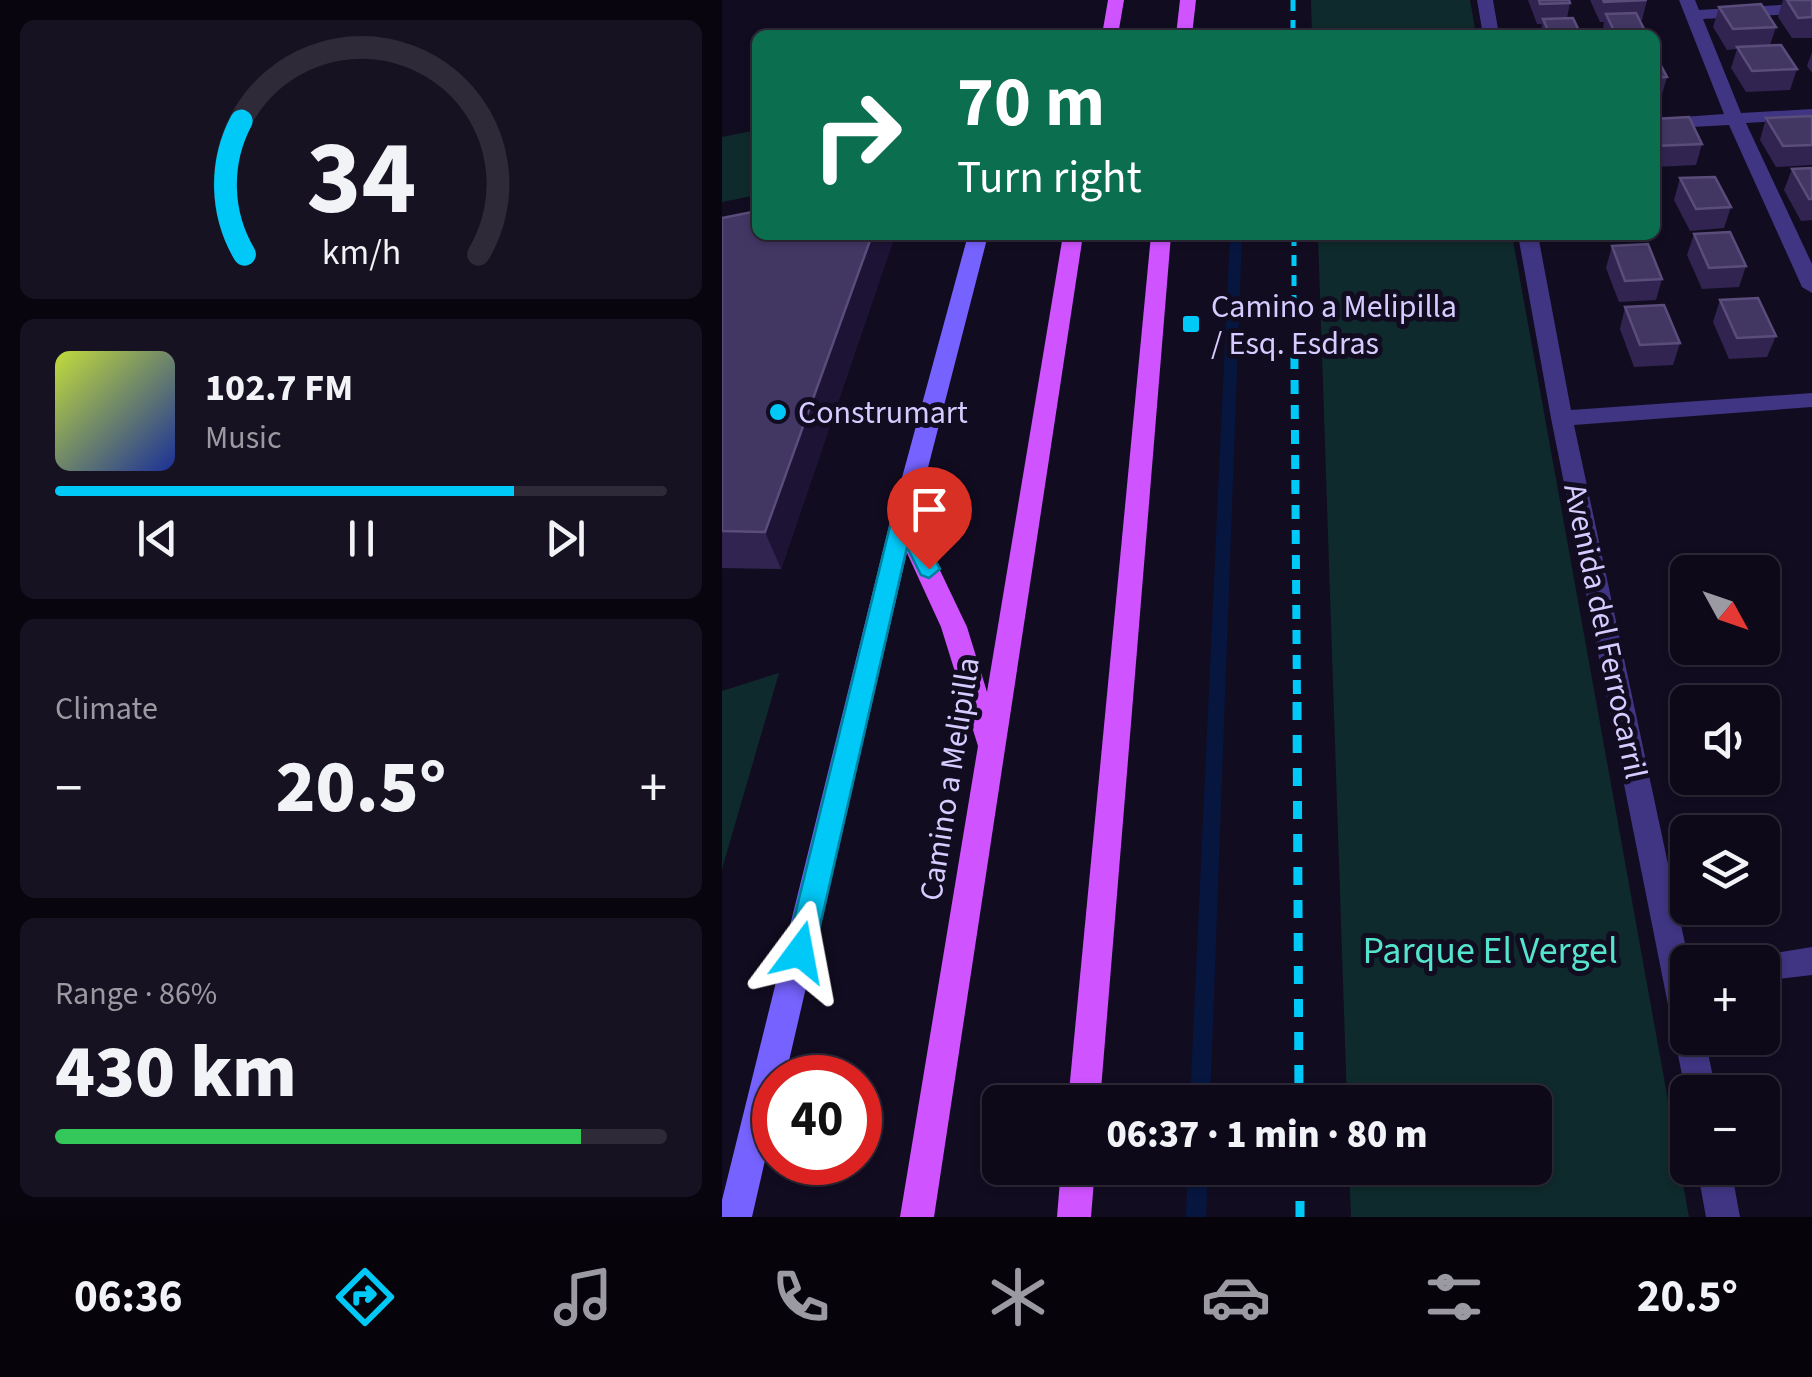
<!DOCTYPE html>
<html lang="en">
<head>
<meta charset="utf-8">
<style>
	:root { --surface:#0e0919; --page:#171222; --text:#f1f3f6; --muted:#9b9aa2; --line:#2e2a38; --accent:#00c8f7 }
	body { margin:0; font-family:"Source Sans 3",sans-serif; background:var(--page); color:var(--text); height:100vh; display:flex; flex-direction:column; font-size:38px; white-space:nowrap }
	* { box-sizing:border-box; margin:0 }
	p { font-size:32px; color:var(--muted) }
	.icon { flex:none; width:55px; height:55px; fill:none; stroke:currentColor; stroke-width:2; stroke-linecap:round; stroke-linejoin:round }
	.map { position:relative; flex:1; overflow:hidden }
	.sheet { display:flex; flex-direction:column; gap:20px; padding:20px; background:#08050e; width:722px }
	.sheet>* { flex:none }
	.top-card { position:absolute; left:30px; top:30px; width:908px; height:210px; border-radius:15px; box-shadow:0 2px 8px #0004,0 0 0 2px var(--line); background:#0b6e4f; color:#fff; overflow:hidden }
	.needle { width:65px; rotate:130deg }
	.tools { position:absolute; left:948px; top:555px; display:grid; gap:20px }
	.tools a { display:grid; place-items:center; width:110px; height:110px; border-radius:15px; background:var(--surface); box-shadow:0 2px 8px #0004,0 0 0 2px var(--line); font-size:50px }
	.speed { position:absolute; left:30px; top:1055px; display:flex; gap:20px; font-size:50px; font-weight:700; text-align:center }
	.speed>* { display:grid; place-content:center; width:130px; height:130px; border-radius:50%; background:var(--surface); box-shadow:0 2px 8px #0004,0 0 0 2px var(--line); line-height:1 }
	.speed .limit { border:15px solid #d22; background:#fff; color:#111 }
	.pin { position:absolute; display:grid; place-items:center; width:85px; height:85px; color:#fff; margin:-102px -42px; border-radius:50% 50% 50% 0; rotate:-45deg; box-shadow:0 0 10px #0007 }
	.pin .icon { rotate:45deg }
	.me { position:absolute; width:110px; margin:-55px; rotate:13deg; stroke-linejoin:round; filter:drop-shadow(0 0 8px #0008) }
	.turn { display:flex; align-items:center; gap:35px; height:210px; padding:0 40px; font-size:45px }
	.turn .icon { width:130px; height:130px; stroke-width:2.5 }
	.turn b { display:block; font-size:70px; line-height:85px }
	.big { font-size:75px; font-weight:800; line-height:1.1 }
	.sheet .tile { flex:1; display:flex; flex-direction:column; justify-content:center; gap:15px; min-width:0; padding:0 35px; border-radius:15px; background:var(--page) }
	.sheet .dial { align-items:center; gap:0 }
	.dial svg { height:260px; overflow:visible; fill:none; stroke:var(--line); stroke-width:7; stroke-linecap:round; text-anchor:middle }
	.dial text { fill:var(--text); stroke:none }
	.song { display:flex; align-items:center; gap:30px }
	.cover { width:120px; height:120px; border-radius:15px; background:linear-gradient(135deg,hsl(70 70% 55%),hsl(230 70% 35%)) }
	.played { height:10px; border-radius:5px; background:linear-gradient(90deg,var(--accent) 75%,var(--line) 75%) }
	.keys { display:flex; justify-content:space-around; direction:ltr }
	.heat { display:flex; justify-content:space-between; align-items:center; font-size:55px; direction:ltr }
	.charge { height:15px; border-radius:8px; background:linear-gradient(90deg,#34c759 86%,var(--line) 0) }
	.trip { position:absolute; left:260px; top:1085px; width:570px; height:100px; border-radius:15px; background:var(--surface); box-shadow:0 2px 8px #0004,0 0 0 2px var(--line); font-weight:800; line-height:100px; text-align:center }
	.dock { display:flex; height:160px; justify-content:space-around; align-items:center; background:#06040a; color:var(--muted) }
	.dock .icon { width:70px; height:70px }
	.dock .current { color:var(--accent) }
	.dock b { font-size:45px; color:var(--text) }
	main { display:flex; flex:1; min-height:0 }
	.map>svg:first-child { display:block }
</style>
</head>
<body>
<main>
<section class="sheet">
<div class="tile dial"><svg viewBox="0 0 100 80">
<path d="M14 69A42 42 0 1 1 86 69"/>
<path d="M14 69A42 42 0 0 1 13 28" stroke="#00c8f7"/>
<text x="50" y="56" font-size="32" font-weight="700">34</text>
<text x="50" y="72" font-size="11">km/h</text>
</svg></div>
<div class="tile">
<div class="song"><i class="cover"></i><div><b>102.7 FM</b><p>Music</p></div></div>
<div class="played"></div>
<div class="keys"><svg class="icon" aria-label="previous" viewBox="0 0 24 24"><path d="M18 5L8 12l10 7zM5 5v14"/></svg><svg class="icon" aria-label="pause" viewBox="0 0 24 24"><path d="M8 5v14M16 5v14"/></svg><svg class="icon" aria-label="next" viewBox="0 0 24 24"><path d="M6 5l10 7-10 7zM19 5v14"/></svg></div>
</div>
<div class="tile"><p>Climate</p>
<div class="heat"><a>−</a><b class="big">20.5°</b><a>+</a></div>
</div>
<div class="tile"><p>Range · 86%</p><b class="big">430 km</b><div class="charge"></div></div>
</section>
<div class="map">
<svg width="1090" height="1217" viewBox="0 0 1090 1217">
	<rect width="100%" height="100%" fill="#120c21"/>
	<!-- green -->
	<g fill="#0f2a2c">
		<polygon points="589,0 748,0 754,35 590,35"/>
		<polygon points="35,130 35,195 0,202 0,137"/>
		<polygon points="596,235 790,235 967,1217 629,1217 627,1168 812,1168 812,1102 625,1102"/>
		<polygon points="57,673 0,869 0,691"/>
	</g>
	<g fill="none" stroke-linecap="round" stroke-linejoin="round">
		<!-- stream -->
		<g fill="#07163f" fill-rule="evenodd">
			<polygon points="508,235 520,235 488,1102 468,1102"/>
			<polygon points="466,1168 486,1168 484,1217 464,1217"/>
		</g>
		<!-- street -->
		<g fill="#3f3582" fill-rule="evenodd">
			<polygon points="755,0 771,0 777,35 761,35"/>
			<polygon points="957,0 973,0 977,10 1090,3 1090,13 981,19 1019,113 1090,109 1090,119 1024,123 1090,264 1090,293 1080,287 1007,125 932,129 932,119 1002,114"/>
			<polygon points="796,235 816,235 849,410 1090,393 1090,407 852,425 967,962 965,1038 983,1038 994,1092 965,1092 965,1100 829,418"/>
			<polygon points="1090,947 1090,975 1040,981 1040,962 1027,962 1029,957"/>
			<polygon points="975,1168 1009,1168 1018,1217 984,1217"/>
		</g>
		<!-- secondary -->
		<polygon fill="#7663ff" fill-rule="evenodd" points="246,235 266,235 193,518 63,1078 52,1078 52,1121 30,1217 0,1217 0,1200 169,518"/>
		<!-- primary -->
		<g fill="#cf53ff" fill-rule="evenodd">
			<polygon points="386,0 402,0 396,35 380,35"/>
			<polygon points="458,0 474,0 470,35 454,35"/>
			<polygon points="341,235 361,235 212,1217 178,1217 256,746 219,627 169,518 181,509 193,518 245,627 265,692"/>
			<polygon points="429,235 449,235 378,1102 346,1102"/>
			<polygon points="339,1168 373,1168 369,1217 335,1217"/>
		</g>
		<!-- rail-far2 -->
		<g stroke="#00c8f7" stroke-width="5" stroke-dasharray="11 9" stroke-linecap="butt">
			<polyline points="571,0 571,35"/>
			<polyline points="572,235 572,308"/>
		</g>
		<!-- rail-far1 -->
		<polyline stroke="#00c8f7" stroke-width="8" stroke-dasharray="14 11" stroke-linecap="butt" points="572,305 575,704"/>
		<!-- rail -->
		<g stroke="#00c8f7" stroke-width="9" stroke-dasharray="18 15" stroke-linecap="butt">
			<polyline points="575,702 577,1102"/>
			<polyline points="578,1168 578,1217"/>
		</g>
	</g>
	<!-- wall -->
	<g fill="#312450">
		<polygon points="806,0 847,0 848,3 845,18 859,35 819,35 820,24 815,24"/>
		<polygon points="868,0 925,0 920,20 918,21 925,35 880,35 882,22 878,22"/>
		<polygon points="1061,0 1090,0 1090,38 1070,38 1056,17"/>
		<polygon points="997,7 1054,27 1048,45 1075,69 1068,90 1024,92 1009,68 1015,49 1005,50 991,27"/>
		<polygon points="1090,52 1090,73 1085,66"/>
		<polygon points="932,61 945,77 939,98 932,98"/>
		<polygon points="1090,116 1090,165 1054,167 1038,140 1044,118"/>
		<polygon points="932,119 980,144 974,165 932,167"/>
		<polygon points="1090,168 1090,220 1079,221 1062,190 1070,169"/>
		<polygon points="958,178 1009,207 1002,228 968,231 952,200"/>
		<polygon points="0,218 35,235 173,235 59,569 0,568"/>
		<polygon points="972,234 1024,266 1017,287 980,289 965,255"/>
		<polygon points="890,246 940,279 934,300 897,302 884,268"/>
		<polygon points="998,300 1054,336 1045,357 1007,359 991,322"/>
		<polygon points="903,307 958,343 951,365 912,367 898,329"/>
	</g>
	<!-- shaded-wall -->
	<polygon fill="#1d1335" points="150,235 173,235 59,569 43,532"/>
	<!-- building -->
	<g fill="#423663" stroke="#5a4d7b" stroke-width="2.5">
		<polygon points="817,0 847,0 848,3 818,4"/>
		<polygon points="881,0 925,0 882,2"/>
		<polygon points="1065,0 1090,0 1090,17 1076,18"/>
		<polygon points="1039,4 1054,27 1011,29 997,7"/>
		<polygon points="914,13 925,35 894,35 884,14"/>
		<polygon points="851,18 859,35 828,35 821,19"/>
		<polygon points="1059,45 1075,69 1030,71 1015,47"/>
		<polygon points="936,60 945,77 932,78 932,61"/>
		<polygon points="1090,116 1090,145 1061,146 1044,118"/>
		<polygon points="967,117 980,144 932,146 932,119"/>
		<polygon points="1090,168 1090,199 1087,199 1070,169"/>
		<polygon points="993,177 1009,207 974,209 958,178"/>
		<polygon points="35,211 35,235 150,235 43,532 0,531 0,218"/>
		<polygon points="1008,232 1024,266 987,268 972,234"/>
		<polygon points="926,244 940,279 903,281 890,246"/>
		<polygon points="1036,298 1054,336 1015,338 998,300"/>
		<polygon points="942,305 958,343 918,345 903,307"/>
	</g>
	<!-- route -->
	<polygon fill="#00c8f7" stroke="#0082a1" stroke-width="2.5" points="181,510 188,512 218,569 207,578 199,575 185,547 92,952 88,961 78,964 68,961 64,952 170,518"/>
	<!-- markers -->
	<g fill="#00c8f7" stroke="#120c21" stroke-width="4">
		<rect x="459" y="314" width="20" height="20" rx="5"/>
		<circle cx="56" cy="412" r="10"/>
	</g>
	<g text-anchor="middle" stroke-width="10" stroke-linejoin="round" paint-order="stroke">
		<!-- poi labels -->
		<g font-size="32" fill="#d7ccff" stroke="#120c21" text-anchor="start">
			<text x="489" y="317">Camino a Melipilla<tspan x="489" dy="37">/ Esq. Esdras</tspan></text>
			<text x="76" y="423">Construmart</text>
		</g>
		<!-- street labels -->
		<g font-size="32" fill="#d7ccff" stroke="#120c21">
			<text transform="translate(884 631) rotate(78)" y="11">Avenida del Ferrocarril</text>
			<text transform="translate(227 779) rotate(-81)" y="11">Camino a Melipilla</text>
		</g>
		<!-- near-park labels -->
		<g font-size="38" fill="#54e4cd" stroke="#120c21">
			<text x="768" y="963">Parque El Vergel</text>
		</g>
	</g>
</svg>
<div class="tools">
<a><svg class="needle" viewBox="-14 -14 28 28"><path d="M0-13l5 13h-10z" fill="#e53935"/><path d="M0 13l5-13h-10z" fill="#9b9aa2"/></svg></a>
<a><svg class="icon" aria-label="sound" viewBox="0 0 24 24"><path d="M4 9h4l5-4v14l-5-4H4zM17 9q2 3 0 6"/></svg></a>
<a><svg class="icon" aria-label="layers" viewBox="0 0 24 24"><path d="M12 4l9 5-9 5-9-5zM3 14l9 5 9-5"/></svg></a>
<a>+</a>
<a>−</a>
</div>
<div class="speed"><div class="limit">40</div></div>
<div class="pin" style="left:207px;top:569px;background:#d93025"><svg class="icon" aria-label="arrive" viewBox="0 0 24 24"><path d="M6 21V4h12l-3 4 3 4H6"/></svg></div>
<svg class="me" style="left:78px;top:952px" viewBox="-20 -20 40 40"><path d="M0-17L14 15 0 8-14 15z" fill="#00c8f7" stroke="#fff" stroke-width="4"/></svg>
<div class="trip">06:37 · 1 min · 80 m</div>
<div class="top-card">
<div class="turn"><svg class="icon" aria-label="right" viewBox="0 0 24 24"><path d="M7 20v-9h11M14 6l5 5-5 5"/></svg><div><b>70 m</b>Turn right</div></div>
</div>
</div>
</main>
<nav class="dock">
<b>06:36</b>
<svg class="icon current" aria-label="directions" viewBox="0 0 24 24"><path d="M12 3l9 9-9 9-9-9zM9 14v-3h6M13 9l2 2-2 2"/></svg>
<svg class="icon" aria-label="music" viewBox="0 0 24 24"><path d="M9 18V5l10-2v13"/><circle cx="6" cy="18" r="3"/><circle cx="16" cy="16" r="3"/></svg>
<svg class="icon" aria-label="phone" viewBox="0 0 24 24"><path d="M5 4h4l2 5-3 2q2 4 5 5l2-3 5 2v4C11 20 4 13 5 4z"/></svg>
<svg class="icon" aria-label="climate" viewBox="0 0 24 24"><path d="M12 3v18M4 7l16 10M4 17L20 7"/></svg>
<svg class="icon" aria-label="car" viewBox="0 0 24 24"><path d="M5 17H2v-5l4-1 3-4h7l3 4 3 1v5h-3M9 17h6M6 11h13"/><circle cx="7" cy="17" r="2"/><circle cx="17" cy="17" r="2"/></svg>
<svg class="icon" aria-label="filters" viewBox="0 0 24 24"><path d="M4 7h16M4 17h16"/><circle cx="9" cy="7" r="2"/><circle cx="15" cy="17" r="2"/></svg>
<b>20.5°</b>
</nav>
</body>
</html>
